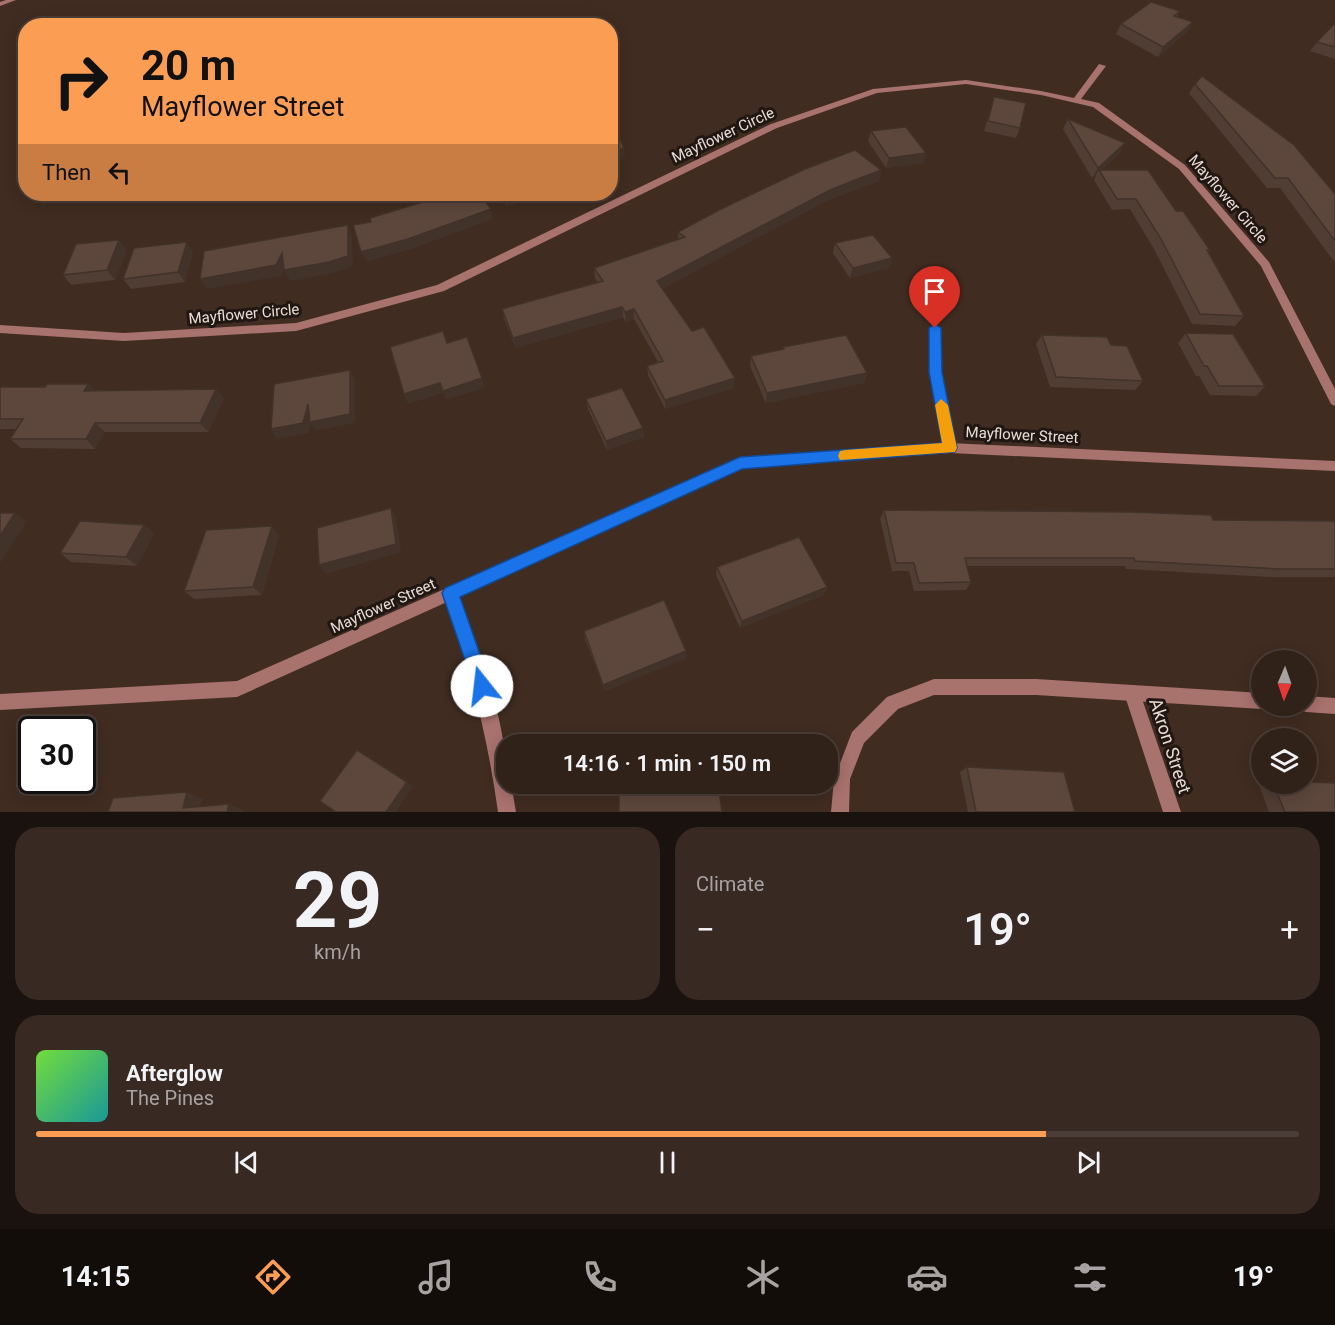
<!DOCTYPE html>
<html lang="en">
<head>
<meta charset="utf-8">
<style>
	:root { --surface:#302119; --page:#382922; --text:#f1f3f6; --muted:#a8a3a2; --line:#4b3e38; --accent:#fc9d54 }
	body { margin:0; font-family:Roboto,sans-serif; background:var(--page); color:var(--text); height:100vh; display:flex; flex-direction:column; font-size:22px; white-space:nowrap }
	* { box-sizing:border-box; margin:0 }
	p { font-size:20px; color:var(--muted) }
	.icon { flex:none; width:33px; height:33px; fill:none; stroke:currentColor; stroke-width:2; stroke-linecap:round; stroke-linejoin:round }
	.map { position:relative; height:812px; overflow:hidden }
	.drawer { display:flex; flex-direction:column; gap:15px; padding:15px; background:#1a120e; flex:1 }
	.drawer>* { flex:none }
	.guide { position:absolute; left:18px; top:18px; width:600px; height:183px; border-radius:24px; box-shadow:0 3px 15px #0003,0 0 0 2px var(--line); background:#fc9d54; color:#111; overflow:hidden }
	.needle { width:39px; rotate:182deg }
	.fabs { position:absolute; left:1251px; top:650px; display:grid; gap:12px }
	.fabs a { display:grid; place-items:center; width:66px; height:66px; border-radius:50%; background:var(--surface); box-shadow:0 3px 15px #0003,0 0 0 2px var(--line); font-size:30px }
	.speed { position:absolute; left:18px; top:716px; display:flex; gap:12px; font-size:30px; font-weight:700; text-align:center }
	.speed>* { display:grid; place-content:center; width:78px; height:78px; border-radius:50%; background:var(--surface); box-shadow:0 3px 15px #0003,0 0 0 2px var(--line); line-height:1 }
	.speed .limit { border:3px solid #111; border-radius:9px; background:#fff; color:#111 }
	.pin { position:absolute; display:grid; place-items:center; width:51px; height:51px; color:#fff; margin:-62px -26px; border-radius:50% 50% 50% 0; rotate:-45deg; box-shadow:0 0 6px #0007 }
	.pin .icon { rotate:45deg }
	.me { position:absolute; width:66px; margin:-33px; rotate:344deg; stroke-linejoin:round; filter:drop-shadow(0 0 4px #0008) }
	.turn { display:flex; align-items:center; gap:21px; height:126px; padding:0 24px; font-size:27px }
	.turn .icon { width:78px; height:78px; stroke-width:2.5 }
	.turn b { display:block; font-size:42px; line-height:51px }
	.then { display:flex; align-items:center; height:57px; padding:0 24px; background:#0003; gap:12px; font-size:22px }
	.big { font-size:45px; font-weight:600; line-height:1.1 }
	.drawer .card { flex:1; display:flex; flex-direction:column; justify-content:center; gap:9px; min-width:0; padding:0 21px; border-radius:24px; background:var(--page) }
	.drawer .dial { align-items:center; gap:0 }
	.dial b { font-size:78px; line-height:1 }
	.song { display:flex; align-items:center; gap:18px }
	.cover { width:72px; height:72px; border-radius:9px; background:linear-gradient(135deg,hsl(100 70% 55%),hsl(180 70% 35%)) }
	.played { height:6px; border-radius:3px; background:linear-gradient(90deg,var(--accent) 80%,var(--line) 80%) }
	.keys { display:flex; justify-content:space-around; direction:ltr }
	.heat { display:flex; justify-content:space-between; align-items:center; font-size:33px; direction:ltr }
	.drawer .tiles { flex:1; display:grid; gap:15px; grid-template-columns:1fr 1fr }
	.card:last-child { grid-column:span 2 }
	.trip { position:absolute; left:496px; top:734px; width:342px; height:60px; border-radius:24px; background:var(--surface); box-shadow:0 3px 15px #0003,0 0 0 2px var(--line); font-weight:600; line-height:60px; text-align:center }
	.tab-bar { display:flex; height:96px; justify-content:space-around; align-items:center; background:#130d0a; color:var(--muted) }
	.tab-bar .icon { width:42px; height:42px }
	.tab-bar .selected { color:var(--accent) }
	.tab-bar b { font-size:27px; color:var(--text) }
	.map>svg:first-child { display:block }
</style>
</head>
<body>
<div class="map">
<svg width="1335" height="812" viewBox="0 0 1335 812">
	<rect width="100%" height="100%" fill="#402c21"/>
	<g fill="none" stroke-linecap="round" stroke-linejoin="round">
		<!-- lane -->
		<g fill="#a8726d" fill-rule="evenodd">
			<polygon points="935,324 941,328 941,372 956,448 954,452 950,453 946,452 944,448 929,372 929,328"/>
			<polygon points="934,679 1036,679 1262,693 1262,705 1268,705 1262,709 1036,695 934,695 898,709 864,743 850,779 849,812 831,812 834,779 852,732 887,697"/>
			<polygon points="1306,696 1335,698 1335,714 1306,712 1300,710 1299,705 1306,705"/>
		</g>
		<!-- street -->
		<g fill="#a8726d" fill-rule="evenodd">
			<polygon points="6,0 16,0 0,6 0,2"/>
			<polygon points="1099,64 1106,66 1081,99 1099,103 1185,165 1269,262 1335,389 1335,406 1331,404 1261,266 1179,169 1093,107 1041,95 966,84 877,93 777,128 444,291 296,331 124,341 0,333 0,325 124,333 296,323 437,285 771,124 873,89 966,80 1041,91 1074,98"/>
			<path d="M950 443 1335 461V471L950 453 741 468 459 596C480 653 507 722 507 783H511L516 812H498C488 740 471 670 447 602L237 697 0 710V694L237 681 740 458Z"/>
			<polygon points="1132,685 1138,687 1140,693 1181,812 1163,812 1124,693 1126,687"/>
		</g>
	</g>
	<!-- wall -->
	<g fill="#503d34">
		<polygon points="1180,11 1177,17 1188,31 1158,57 1116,34 1121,24"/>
		<polygon points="1335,23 1335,59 1310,51 1317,42"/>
		<polygon points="1195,84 1335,194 1335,263 1280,188 1267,188 1189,93"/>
		<polygon points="994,97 1020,128 1016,138 984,131"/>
		<polygon points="1068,119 1120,153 1101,170 1176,211 1210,250 1208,253 1244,316 1235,326 1192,324 1154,249 1130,209 1112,210 1094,180 1097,173 1092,178 1063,129"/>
		<polygon points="871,131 926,153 923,163 886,168 868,141"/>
		<polygon points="881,170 879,181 828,200 662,289 734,388 665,409 648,375 647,366 658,362 634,319 626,322 623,317 516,348 504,319 502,309 598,283 595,278 594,268 678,240 678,232"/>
		<polygon points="498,194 545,194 507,206"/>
		<polygon points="835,243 892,258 889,268 850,278 833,253"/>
		<polygon points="127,250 115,280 71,285 63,275"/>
		<polygon points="193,252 185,282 131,289 123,279"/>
		<polygon points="1186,333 1265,386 1256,396 1210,395 1199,376 1196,376 1178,343"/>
		<polygon points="1042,335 1143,381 1135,390 1050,387 1036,344"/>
		<polygon points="783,347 867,373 864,383 766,403 750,366 751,356 782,350"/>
		<polygon points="88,384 95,391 224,398 208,432 105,432 95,449 21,448 10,439 17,429 0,429 0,387 45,387"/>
		<polygon points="586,399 643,428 644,437 607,450 588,409"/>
		<polygon points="884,510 1213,520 1335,521 1335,577 1268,577 1126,569 1125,566 967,566 971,582 966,590 914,591 909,571 892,571 880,519"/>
		<polygon points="144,525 154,533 137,566 71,562 60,553"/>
		<polygon points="279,535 262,595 194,599 184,591"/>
		<polygon points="717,567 827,587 824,595 740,628 716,575"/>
		<polygon points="584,631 686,658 605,691 585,639"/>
		<polygon points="967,767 1075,812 968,812 960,772"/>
		<polygon points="1265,783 1306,783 1335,812 1269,812 1259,785"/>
	</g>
	<!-- shaded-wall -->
	<g fill="#41322a">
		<polygon points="1193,22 1188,31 1158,57 1163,47"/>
		<polygon points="1125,143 1120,153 1100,171 1099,170 1097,173 1092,178 1098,168"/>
		<polygon points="624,148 625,158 610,164 610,154"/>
		<polygon points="926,153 923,163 886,168 889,158"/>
		<polygon points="881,170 879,181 828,200 657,292 657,281 830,190"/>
		<polygon points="513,194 545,194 507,206 505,196"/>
		<polygon points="491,209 493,219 412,249 366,262 361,252"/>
		<polygon points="348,225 352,236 353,266 334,273 290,281 284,270"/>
		<polygon points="119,240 127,250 115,280 107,270"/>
		<polygon points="187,242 193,252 185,282 178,272"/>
		<polygon points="282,253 288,263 282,276 207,289 200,279"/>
		<polygon points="892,258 889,268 850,278 853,268"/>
		<polygon points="622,307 623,317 516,348 513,338"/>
		<polygon points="634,309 634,319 626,322 625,312"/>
		<polygon points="350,370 355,379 355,423 316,431 311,424 309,433 277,439 271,429 308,404"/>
		<polygon points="867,373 864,383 766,403 767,393"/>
		<polygon points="482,378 485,388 446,400 443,393 408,404 404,394 440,383"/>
		<polygon points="735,378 734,388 665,409 665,400"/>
		<polygon points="88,384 98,394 84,391"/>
		<polygon points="216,389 224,398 208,432 200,423"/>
		<polygon points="95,423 105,432 95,449 86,439"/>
		<polygon points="643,428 644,437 607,450 606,441"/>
		<polygon points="391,508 396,517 401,552 326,574 319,565"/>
		<polygon points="15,513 27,522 0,563 0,536"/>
		<polygon points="144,525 154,533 137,566 126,557"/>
		<polygon points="272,526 279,535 262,595 253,587"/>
		<polygon points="827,587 824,595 740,628 742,621"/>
		<polygon points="686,651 686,658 605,691 603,685"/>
		<polygon points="407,782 413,786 396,812 386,812"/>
		<polygon points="187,792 203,799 199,812 183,808"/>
		<polygon points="229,804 243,810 243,812 227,812"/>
	</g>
	<!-- building -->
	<g fill="#5d473c" stroke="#41322a" stroke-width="1.5">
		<polygon points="1151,2 1180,11 1174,16 1193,22 1163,47 1121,24"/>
		<polygon points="1335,23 1335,47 1317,42"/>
		<polygon points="1202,76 1294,145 1335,194 1335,241 1288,178 1275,178 1195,84"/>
		<polygon points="994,97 1026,103 1020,128 988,121"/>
		<polygon points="1068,119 1125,143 1098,168"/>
		<polygon points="615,126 624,148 610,154 610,127"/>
		<polygon points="906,127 926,153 889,158 871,131"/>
		<polygon points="855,150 881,170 830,190 657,281 692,331 704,327 735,378 665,400 647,366 663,361 634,309 625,312 622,307 513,338 502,309 603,281 594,268 685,237 678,232 721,209 805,169"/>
		<polygon points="1099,170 1148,170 1176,211 1183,211 1210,250 1207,250 1244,316 1200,314 1161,239 1136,199 1117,199"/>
		<polygon points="449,194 479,194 491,209 408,239 361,252 353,225 371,222 370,218"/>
		<polygon points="503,194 513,194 505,196"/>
		<polygon points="348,225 348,256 329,262 284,270 282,253 276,265 200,279 204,251"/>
		<polygon points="873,235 892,258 853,268 835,243"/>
		<polygon points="119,240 107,270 63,275 76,244"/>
		<polygon points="187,242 178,272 123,279 134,248"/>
		<polygon points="443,331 447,343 467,337 482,378 443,391 440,383 404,394 390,347"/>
		<polygon points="1186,333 1233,334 1265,386 1219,386 1207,366 1204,366"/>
		<polygon points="846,335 867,373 767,393 751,356 784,349 783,347"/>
		<polygon points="1042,335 1107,337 1111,345 1127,346 1143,381 1056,377"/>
		<polygon points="350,370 350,414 310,422 308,404 303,423 271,429 274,384"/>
		<polygon points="47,384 88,384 84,391 216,389 200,423 95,423 86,439 10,439 23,419 0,419 0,387 45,387"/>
		<polygon points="622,388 643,428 606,441 586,399"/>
		<polygon points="391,508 396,544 319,565 317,528"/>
		<polygon points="884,510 1130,512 1211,515 1213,520 1335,521 1335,569 1280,569 1135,561 1134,558 965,558 971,582 919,583 914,563 896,563"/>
		<polygon points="0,513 15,513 0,536"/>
		<polygon points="80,521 144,525 126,557 60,553"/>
		<polygon points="272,526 253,587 184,591 206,530"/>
		<polygon points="799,537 827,587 742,621 717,567"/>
		<polygon points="664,600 686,651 603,685 584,631"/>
		<polygon points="357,750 407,782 386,812 336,812 320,801"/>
		<polygon points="967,767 1064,772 1075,812 976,812"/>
		<polygon points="1306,782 1335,783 1335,812 1285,812 1273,783 1306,783"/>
		<polygon points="619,783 718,783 722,812 619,812"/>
		<polygon points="187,792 183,808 229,804 227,812 108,812 113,798"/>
	</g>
	<!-- route -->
	<polygon fill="#1a73e8" stroke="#114b97" stroke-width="1.5" points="935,324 941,328 942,372 957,448 955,452 742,469 460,597 491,686 488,692 482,694 476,692 442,593 445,588 740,457 942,443 929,372 929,328"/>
	<!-- slow -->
	<polygon fill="#f59e0b" points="941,399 948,405 957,448 955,452 840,460 838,456 840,451 845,450 942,443 935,405"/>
	<g text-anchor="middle" stroke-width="6" stroke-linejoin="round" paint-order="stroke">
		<!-- street labels -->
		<g font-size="15" fill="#eadcd5" stroke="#201712">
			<text transform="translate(723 135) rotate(-25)" y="5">Mayflower Circle</text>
			<text transform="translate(1228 199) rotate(49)" y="5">Mayflower Circle</text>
			<text transform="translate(244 314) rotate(-5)" y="5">Mayflower Circle</text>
			<text transform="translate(1022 435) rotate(3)" y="5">Mayflower Street</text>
			<text transform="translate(383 606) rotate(-24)" y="5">Mayflower Street</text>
		</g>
		<!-- near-street labels -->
		<g font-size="18" fill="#eadcd5" stroke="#201712">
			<text transform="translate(1170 746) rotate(72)" y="6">Akron Street</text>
		</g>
	</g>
</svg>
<div class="fabs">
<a><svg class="needle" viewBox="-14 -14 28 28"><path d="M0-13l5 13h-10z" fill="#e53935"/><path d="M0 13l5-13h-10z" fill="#a8a3a2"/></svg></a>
<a><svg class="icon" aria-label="layers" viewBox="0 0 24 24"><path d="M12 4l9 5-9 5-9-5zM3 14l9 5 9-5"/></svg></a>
</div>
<div class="speed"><div class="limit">30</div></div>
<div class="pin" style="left:935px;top:328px;background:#d93025"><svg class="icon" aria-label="arrive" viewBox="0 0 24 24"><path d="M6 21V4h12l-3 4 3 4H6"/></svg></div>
<svg class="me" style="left:482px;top:686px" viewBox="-20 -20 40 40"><circle r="19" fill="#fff"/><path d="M0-13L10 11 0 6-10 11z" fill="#1a73e8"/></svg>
<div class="trip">14:16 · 1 min · 150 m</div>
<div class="guide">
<div class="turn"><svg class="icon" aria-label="right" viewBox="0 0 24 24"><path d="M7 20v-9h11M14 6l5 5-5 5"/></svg><div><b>20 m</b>Mayflower Street</div></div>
<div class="then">Then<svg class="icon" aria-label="left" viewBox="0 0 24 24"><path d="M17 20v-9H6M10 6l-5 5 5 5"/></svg></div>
</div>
</div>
<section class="drawer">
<div class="tiles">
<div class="card dial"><b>29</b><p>km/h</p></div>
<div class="card"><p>Climate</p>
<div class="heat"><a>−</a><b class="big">19°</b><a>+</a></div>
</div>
<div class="card">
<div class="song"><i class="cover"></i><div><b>Afterglow</b><p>The Pines</p></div></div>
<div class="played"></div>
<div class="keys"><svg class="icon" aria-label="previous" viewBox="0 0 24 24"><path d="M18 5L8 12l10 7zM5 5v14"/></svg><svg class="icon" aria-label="pause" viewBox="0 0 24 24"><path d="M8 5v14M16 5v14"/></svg><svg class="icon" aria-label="next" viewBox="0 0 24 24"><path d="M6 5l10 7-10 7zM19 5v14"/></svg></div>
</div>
</div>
</section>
<nav class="tab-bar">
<b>14:15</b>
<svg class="icon selected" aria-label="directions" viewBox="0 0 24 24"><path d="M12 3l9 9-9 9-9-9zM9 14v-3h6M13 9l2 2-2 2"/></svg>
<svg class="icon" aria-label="music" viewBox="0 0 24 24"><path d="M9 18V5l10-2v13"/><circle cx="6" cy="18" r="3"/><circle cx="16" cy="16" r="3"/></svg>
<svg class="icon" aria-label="phone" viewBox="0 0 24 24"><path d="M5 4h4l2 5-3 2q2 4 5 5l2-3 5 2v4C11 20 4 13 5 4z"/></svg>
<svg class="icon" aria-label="climate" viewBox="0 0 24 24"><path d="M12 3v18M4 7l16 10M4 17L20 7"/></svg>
<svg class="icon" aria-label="car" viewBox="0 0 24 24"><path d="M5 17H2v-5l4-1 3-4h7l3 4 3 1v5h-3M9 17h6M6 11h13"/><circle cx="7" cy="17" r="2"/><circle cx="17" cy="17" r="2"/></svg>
<svg class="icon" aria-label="filters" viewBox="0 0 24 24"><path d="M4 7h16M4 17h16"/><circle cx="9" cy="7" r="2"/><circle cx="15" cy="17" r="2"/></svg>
<b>19°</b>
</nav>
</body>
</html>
